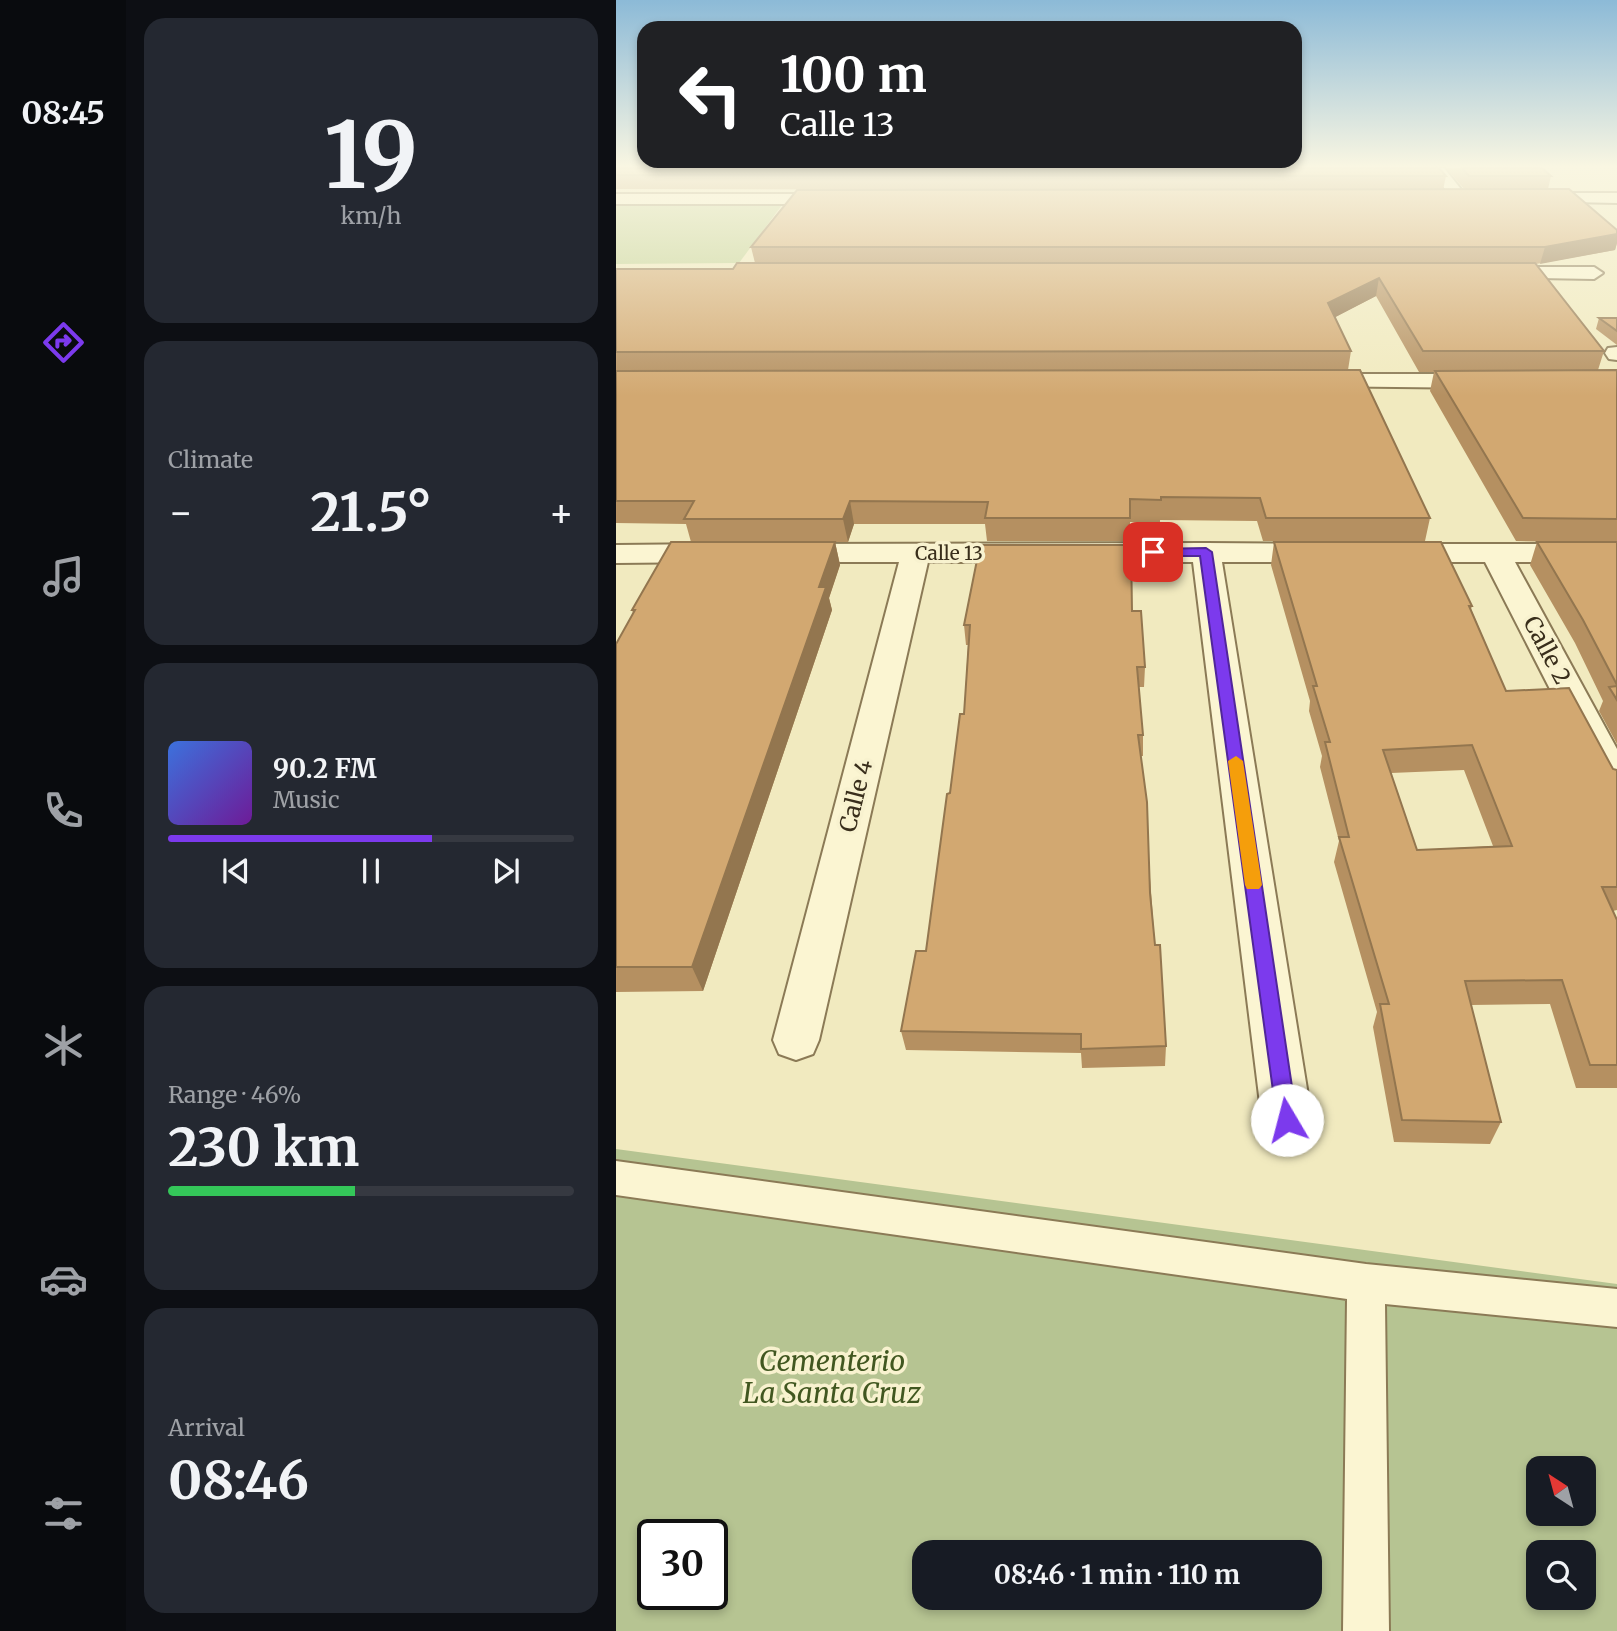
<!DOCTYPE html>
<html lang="en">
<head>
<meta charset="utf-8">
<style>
	:root { --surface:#171b24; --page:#242831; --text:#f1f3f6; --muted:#9ea1a6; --line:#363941; --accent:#7c3aed }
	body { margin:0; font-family:Merriweather,serif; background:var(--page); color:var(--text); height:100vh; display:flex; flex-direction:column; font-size:26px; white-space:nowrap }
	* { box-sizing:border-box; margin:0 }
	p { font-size:23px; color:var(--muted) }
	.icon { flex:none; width:38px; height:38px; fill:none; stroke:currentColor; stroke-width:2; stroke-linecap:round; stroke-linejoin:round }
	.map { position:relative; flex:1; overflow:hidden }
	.panel { display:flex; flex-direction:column; gap:18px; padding:18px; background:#0d0f14; width:490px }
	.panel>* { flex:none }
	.banner { position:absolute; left:21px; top:21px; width:665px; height:147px; border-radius:21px; box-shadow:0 4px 10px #0003; background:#202124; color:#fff; overflow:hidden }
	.needle { width:46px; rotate:324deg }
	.tools { position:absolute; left:910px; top:1456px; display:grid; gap:14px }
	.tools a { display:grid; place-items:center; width:70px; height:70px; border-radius:14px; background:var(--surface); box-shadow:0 4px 10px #0003; font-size:35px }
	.speed { position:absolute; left:21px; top:1519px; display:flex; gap:14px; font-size:35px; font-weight:700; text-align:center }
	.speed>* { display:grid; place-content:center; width:91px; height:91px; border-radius:50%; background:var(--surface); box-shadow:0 4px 10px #0003; line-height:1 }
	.speed .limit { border:4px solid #111; border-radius:10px; background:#fff; color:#111 }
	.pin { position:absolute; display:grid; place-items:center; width:60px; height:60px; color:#fff; margin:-30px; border-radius:14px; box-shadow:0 4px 10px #0006 }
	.me { position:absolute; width:77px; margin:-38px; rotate:352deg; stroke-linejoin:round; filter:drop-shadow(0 0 5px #0008) }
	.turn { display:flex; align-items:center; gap:24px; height:147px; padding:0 28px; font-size:32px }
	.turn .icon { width:91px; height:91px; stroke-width:2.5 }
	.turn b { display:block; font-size:49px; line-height:60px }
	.big { font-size:52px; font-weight:700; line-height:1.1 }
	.panel .tile { flex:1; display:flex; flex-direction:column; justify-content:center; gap:10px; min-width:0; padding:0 24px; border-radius:21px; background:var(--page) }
	.panel .dial { align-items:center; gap:0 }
	.dial b { font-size:91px; line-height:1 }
	.song { display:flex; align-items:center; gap:21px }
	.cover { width:84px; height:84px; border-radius:10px; background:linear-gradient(135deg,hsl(220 70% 55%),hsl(280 70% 35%)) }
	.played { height:7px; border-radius:4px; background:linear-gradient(90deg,var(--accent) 65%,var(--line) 65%) }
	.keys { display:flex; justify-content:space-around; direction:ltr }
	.heat { display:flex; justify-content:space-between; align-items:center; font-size:38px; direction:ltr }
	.charge { height:10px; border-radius:5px; background:linear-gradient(90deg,#34c759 46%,var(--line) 0) }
	.trip { position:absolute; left:296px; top:1540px; width:410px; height:70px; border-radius:21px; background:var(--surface); box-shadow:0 4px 10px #0003; font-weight:700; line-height:70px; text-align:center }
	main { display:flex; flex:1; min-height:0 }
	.tabs { display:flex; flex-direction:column; width:126px; justify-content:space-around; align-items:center; background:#090b0e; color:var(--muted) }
	.tabs .icon { width:49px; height:49px }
	.tabs .current { color:var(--accent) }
	.tabs b { font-size:32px; color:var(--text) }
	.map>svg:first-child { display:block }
</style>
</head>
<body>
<main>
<nav class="tabs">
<b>08:45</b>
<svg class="icon current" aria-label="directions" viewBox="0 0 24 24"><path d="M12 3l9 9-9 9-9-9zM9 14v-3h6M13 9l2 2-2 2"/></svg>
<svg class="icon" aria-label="music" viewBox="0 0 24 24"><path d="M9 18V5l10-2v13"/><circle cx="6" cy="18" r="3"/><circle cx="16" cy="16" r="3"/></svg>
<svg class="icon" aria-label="phone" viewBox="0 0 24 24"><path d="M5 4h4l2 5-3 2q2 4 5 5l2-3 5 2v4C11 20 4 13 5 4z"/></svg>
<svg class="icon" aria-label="climate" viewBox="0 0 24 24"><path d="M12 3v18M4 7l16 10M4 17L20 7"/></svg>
<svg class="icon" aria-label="car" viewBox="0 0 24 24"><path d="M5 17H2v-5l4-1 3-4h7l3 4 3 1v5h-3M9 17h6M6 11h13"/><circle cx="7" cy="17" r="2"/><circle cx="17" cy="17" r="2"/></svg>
<svg class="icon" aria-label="filters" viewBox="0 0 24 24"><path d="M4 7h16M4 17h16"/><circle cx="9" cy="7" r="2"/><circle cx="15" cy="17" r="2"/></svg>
</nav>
<section class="panel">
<div class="tile dial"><b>19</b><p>km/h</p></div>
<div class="tile"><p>Climate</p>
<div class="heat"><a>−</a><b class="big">21.5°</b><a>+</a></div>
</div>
<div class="tile">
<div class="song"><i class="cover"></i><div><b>90.2 FM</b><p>Music</p></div></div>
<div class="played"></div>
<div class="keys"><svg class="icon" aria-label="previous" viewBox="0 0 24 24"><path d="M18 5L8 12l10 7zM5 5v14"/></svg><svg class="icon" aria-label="pause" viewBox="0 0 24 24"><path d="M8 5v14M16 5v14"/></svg><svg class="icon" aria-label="next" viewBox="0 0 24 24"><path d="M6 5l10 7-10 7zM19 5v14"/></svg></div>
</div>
<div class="tile"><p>Range · 46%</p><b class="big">230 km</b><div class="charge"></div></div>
<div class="tile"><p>Arrival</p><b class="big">08:46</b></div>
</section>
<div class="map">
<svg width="1001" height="1631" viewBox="0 0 1001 1631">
	<rect width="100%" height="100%" fill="#f1eabf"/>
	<!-- green -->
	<polygon fill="#bfd092" points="166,205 123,263 0,264 0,206"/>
	<!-- cemetery -->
	<path fill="#b6c492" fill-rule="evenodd" d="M0 1149 1001 1284V1631H0ZM922 1468H968V1514H922ZM37 1535H96V1594H37ZM308 1552H693V1598H308ZM922 1552H968V1598H922Z"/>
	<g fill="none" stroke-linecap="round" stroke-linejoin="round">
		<!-- service casing -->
		<g stroke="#8b7a56" stroke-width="4">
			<polygon id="service" points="0,1161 750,1264 1001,1289 1001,1327 769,1304 773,1631 727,1631 731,1299 0,1195"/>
		</g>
		<!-- minor casing -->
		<g stroke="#8b7a56" stroke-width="4">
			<g id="minor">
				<polygon points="813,168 828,168 852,198 850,201 838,201"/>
				<polygon points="912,193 1001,193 1001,203 906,201 904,198"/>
				<polygon points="0,194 225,194 233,199 225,204 0,204"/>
				<polygon points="874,267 978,267 987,273 978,279 867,277 865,273"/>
				<polygon points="1001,347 1001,360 993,359 989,353 992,348"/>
				<polygon points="699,374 869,374 877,376 880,381 877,386 869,388 691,386 688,381 691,376"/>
				<polygon points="590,543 708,544 718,547 722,553 718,559 708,562 606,562 696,1120 689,1136 671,1143 653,1136 646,1120 577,562 312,562 203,1040 197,1054 180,1060 163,1054 157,1040 283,562 170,562 160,559 156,553 160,547 170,544"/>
				<polygon points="99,544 109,547 113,553 109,559 99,562 0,563 0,545"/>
				<polygon points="779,544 1001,544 1001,562 899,562 1001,749 1001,796 988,792 982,783 869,562 779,562 769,559 765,553 769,547"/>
			</g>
		</g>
		<!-- service -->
		<use href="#service" fill="#fbf5d2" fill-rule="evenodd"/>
		<!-- minor -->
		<use href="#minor" fill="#fbf5d2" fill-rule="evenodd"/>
	</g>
	<!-- wall -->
	<g fill="#b59061" fill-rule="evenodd">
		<polygon points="0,168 830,176 827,190 849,190 830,168 926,168 935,176 932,189 1001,230 1001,243 999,250 920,264 988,351 982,370 1001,370 1001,744 983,711 987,701 959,643 914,565 921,542 957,542 900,541 814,391 818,372 803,372 760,296 719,317 735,351 732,370 814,518 809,541 647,541 641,521 544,520 544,523 514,522 514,541 371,541 369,524 238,524 232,542 219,542 224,565 213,598 216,610 87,991 0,992 0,644 17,613 16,610 75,542 70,524 0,523 0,269 117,269 139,263 135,247 483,190 0,189"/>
		<polygon points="983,318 1001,318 1001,345 980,329"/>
		<path d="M658 542 856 606 855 609 890 691 997 769 1001 770V910L997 911 1001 920V1088H960L934 1004 855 1005 885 1122 874 1144 778 1142 757 1027 761 1012 718 862 723 841 704 767 706 756 693 711 694 701 655 565ZM848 770 877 846 801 850 775 773Z"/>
		<polygon points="516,611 529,667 528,687 523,687 527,735 527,756 525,756 539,945 550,1046 549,1066 466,1068 465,1053 290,1050 285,1031 310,951 348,714 352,645 350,645 348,625"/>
	</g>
	<!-- shaded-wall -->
	<g fill="#93764f">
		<polygon points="1001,234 1001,243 999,250 924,264 929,247"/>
		<polygon points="763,278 760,296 710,322 712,303"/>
		<polygon points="234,501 238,524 232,542 227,519"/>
		<polygon points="219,542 224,565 213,598 216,610 87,991 76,967 203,587"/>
	</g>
	<!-- building -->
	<g fill="#d2a871" stroke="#93764f" stroke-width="2" fill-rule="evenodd">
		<polygon points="0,168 823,168 830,176 0,175"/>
		<polygon points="846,168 926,168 935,176 853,176"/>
		<polygon points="953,189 1001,230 1001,234 929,247 135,247 181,190"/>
		<polygon points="121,263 919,263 988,351 807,351 763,278 712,303 735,351 0,352 0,269 117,269"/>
		<polygon points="983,318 1001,318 1001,331"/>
		<polygon points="744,370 814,518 650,518 644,498 545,497 545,500 514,499 514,518 369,518 372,502 234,501 227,519 68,519 78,501 0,501 0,371"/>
		<polygon points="1001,370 1001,519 907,518 819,371"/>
		<polygon points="55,542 219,542 203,587 210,587 76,967 0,967 0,644 19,610 16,610"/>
		<path d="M658 542H825L856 606H853L890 691 953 688 997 769 1001 770V887H986L1001 920V1065H974L946 980 849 981 885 1122 786 1120 764 1004H773L723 837H733L709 742H714L697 686H701ZM856 745 896 846 801 850 767 750Z"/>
		<polygon points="921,542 1001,542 1001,685 967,620"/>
		<polygon points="364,545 515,545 516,611 525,611 529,667 521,667 527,735 522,735 531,802 534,893 539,945 544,945 550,1046 465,1049 465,1034 285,1031 300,951 310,951 331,794 334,793 344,714 348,714 354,625 348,625"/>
		<polygon points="1001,686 1001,700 993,687"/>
	</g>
	<!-- sky -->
	<linearGradient id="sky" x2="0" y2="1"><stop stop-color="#8cbad7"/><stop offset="0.42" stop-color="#f9f6e2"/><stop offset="1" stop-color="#f9f6e2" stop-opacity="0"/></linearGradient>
	<rect width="1001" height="396" fill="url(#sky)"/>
	<!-- route -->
	<polygon fill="#7c3aed" stroke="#51269a" stroke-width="2" points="590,548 596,552 681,1120 678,1126 671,1129 664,1126 661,1120 584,556 537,556 531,552 537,549"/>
	<!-- slow -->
	<polygon fill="#f59e0b" points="620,756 627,761 646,885 643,889 631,889 629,885 612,761"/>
	<g text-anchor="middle" stroke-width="7" stroke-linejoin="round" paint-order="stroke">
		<!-- far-street labels -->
		<g font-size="19" fill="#392e1b" stroke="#f8f2cf">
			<text x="333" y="560">Calle 13</text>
		</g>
		<!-- street labels -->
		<g font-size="23" fill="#392e1b" stroke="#f8f2cf">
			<text transform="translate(931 650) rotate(62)" y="8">Calle 2</text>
			<text transform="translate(240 796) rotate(-76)" y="8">Calle 4</text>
		</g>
		<!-- near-park labels -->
		<g font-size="28" font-style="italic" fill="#415720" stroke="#f8f2cf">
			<text x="216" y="1371">Cementerio<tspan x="216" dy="32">La Santa Cruz</tspan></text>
		</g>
	</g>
</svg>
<div class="tools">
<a><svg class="needle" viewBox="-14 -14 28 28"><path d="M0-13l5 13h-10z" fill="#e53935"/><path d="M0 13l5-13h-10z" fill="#9ea1a6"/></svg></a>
<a><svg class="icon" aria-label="search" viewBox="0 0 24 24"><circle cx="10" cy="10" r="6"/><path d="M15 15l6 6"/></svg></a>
</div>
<div class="speed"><div class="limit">30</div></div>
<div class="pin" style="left:537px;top:552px;background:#d93025"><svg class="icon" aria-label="arrive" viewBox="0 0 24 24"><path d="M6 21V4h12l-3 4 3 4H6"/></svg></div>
<svg class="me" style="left:671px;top:1120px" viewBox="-20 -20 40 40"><circle r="19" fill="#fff"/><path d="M0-13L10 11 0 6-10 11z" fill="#7c3aed"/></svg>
<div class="trip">08:46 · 1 min · 110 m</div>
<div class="banner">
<div class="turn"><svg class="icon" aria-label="left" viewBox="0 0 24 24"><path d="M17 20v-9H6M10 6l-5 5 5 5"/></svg><div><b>100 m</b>Calle 13</div></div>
</div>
</div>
</main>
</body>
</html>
